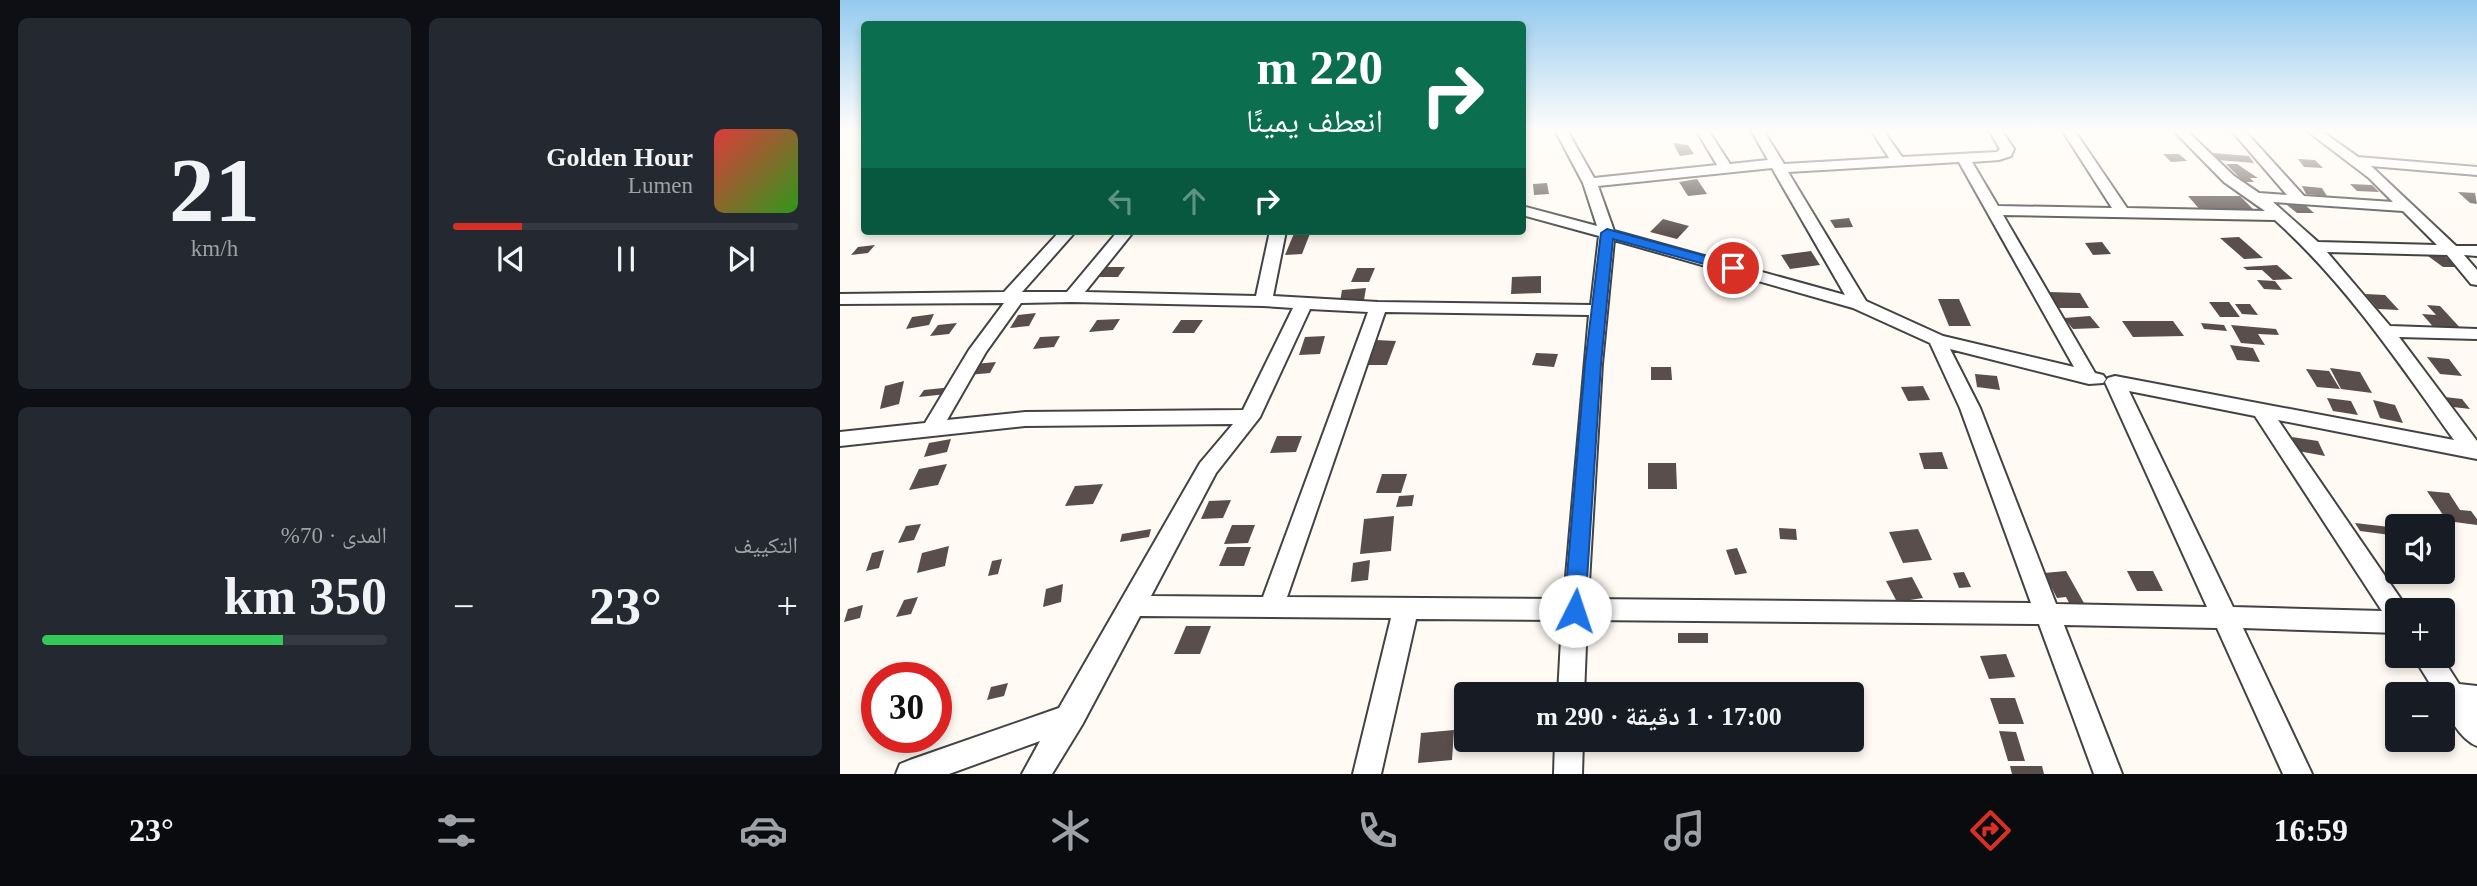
<!DOCTYPE html>
<html lang="ar">
<head>
<meta charset="utf-8">
<style>
	:root { --surface:#171b24; --page:#242831; --text:#f1f3f6; --muted:#9ea1a6; --line:#363941; --accent:#d93025 }
	body { margin:0; font-family:"Times New Roman","Noto Naskh Arabic",serif; background:var(--page); color:var(--text); direction:rtl; height:100vh; display:flex; flex-direction:column; font-size:26px; white-space:nowrap }
	* { box-sizing:border-box; margin:0 }
	p { font-size:23px; color:var(--muted) }
	.icon { flex:none; width:38px; height:38px; fill:none; stroke:currentColor; stroke-width:2; stroke-linecap:round; stroke-linejoin:round }
	.map { position:relative; flex:1; overflow:hidden; direction:ltr }
	.panel { display:flex; flex-direction:column; gap:18px; padding:18px; background:#0d0f14; width:840px }
	.panel>* { flex:none }
	.top-card { position:absolute; left:21px; top:21px; width:665px; height:214px; border-radius:7px; box-shadow:0 4px 10px #0003; direction:rtl; background:#0b6e4f; color:#fff; overflow:hidden }
	.controls { position:absolute; left:1545px; top:514px; display:grid; gap:14px }
	.controls a { display:grid; place-items:center; width:70px; height:70px; border-radius:7px; background:var(--surface); box-shadow:0 4px 10px #0003; font-size:35px }
	.speed { position:absolute; left:21px; top:662px; display:flex; gap:14px; font-size:35px; font-weight:700; text-align:center }
	.speed>* { display:grid; place-content:center; width:91px; height:91px; border-radius:50%; background:var(--surface); box-shadow:0 4px 10px #0003; line-height:1 }
	.speed .limit { border:10px solid #d22; background:#fff; color:#111 }
	.pin { position:absolute; display:grid; place-items:center; width:60px; height:60px; color:#fff; margin:-30px; border:4px solid #fff; border-radius:50%; box-shadow:0 2px 7px #0007 }
	.me { position:absolute; width:77px; margin:-38px; rotate:4deg; stroke-linejoin:round; filter:drop-shadow(0 0 5px #0008) }
	.turn { display:flex; align-items:center; gap:24px; height:147px; padding:0 28px; font-size:32px }
	.turn .icon { width:91px; height:91px; stroke-width:2.5 }
	.turn b { display:block; font-size:49px; line-height:60px }
	.lanes { display:flex; align-items:center; height:66px; padding:0 28px; background:#0003; justify-content:center; gap:35px; direction:ltr }
	.lanes .off { opacity:.35 }
	.big { font-size:52px; font-weight:800; line-height:1.1 }
	.panel .widget { flex:1; display:flex; flex-direction:column; justify-content:center; gap:10px; min-width:0; padding:0 24px; border-radius:10px; background:var(--page) }
	.panel .dial { align-items:center; gap:0 }
	.dial b { font-size:91px; line-height:1 }
	.song { display:flex; align-items:center; gap:21px }
	.cover { width:84px; height:84px; border-radius:10px; background:linear-gradient(135deg,hsl(0 70% 55%),hsl(110 70% 35%)) }
	.played { height:7px; border-radius:4px; background:linear-gradient(90deg,var(--accent) 20%,var(--line) 20%) }
	.keys { display:flex; justify-content:space-around; direction:ltr }
	.heat { display:flex; justify-content:space-between; align-items:center; font-size:38px; direction:ltr }
	.charge { height:10px; border-radius:5px; background:linear-gradient(90deg,#34c759 70%,var(--line) 0) }
	.panel .tiles { flex:1; display:grid; gap:18px; grid-template-columns:repeat(2,1fr) }
	.trip { position:absolute; left:614px; top:682px; width:410px; height:70px; border-radius:7px; background:var(--surface); box-shadow:0 4px 10px #0003; font-weight:800; line-height:70px; text-align:center; direction:rtl }
	.tab-bar { display:flex; height:112px; justify-content:space-around; align-items:center; background:#090b0e; color:var(--muted) }
	.tab-bar .icon { width:49px; height:49px }
	.tab-bar .current { color:var(--accent) }
	.tab-bar b { font-size:32px; color:var(--text) }
	main { display:flex; flex:1; min-height:0 }
	.map>svg:first-child { display:block }
</style>
</head>
<body>
<main>
<div class="map">
<svg width="1637" height="774" viewBox="0 0 1637 774">
	<rect width="100%" height="100%" fill="#fffaf3"/>
	<!-- building -->
	<g fill="#594e4c">
		<polygon points="833,143 848,145 854,154 840,156"/>
		<polygon points="1373,153 1409,156 1414,163 1378,160"/>
		<polygon points="1323,154 1339,154 1347,161 1331,162"/>
		<polygon points="1458,159 1475,160 1483,168 1464,167"/>
		<polygon points="1386,164 1397,164 1418,178 1410,178 1414,182 1404,182"/>
		<polygon points="857,179 867,194 848,196 839,182"/>
		<polygon points="707,183 709,194 694,195 693,184"/>
		<polygon points="1510,184 1532,185 1539,192 1517,191"/>
		<polygon points="1462,186 1482,188 1487,196 1466,194"/>
		<polygon points="1618,192 1635,193 1637,204 1630,203"/>
		<polygon points="1348,196 1400,196 1418,214 1408,214 1405,210 1362,212"/>
		<polygon points="1464,204 1474,213 1457,213 1447,205"/>
		<polygon points="1009,218 1013,227 995,228 990,220"/>
		<polygon points="823,219 849,226 837,239 810,232"/>
		<polygon points="455,231 471,231 462,254 445,255"/>
		<polygon points="1399,237 1423,258 1404,259 1380,238"/>
		<polygon points="1262,242 1271,254 1253,255 1245,243"/>
		<polygon points="35,245 28,253 11,255 18,247"/>
		<polygon points="971,251 980,265 950,269 941,255"/>
		<polygon points="1603,255 1619,267 1603,267 1588,256"/>
		<polygon points="1437,265 1453,279 1433,280 1422,270 1407,270 1403,267"/>
		<polygon points="267,267 285,267 278,277 259,277"/>
		<polygon points="517,268 535,268 529,282 511,282"/>
		<polygon points="701,276 701,293 671,294 672,277"/>
		<polygon points="1417,280 1435,281 1442,290 1424,289"/>
		<polygon points="526,288 524,300 500,302 502,290"/>
		<polygon points="1209,292 1240,293 1249,308 1217,308"/>
		<polygon points="1525,294 1545,295 1559,310 1538,309"/>
		<polygon points="1098,299 1119,299 1131,326 1109,326"/>
		<polygon points="1369,302 1389,302 1400,317 1380,317"/>
		<polygon points="1395,304 1410,304 1418,315 1402,314"/>
		<polygon points="1587,305 1600,306 1624,332 1596,330 1582,314 1596,315"/>
		<polygon points="196,313 189,326 170,328 178,315"/>
		<polygon points="94,314 89,325 66,329 72,317"/>
		<polygon points="1250,316 1260,328 1233,329 1224,318"/>
		<polygon points="280,319 273,330 249,332 257,320"/>
		<polygon points="341,320 363,320 354,333 332,333"/>
		<polygon points="1282,321 1333,321 1344,336 1293,337"/>
		<polygon points="117,323 109,334 90,336 98,325"/>
		<polygon points="1361,323 1384,325 1387,331 1364,329"/>
		<polygon points="1391,325 1436,329 1439,335 1418,334 1425,345 1401,343"/>
		<polygon points="220,336 214,347 193,349 200,337"/>
		<polygon points="485,336 480,354 459,355 465,337"/>
		<polygon points="536,340 556,341 547,365 526,365"/>
		<polygon points="1390,345 1413,348 1420,362 1397,360"/>
		<polygon points="696,353 718,354 714,367 692,365"/>
		<polygon points="1587,357 1609,359 1622,376 1600,374"/>
		<polygon points="156,362 150,373 128,375 135,364"/>
		<polygon points="811,367 831,367 832,380 811,380"/>
		<polygon points="1490,368 1520,372 1532,393 1501,389"/>
		<polygon points="1466,369 1489,371 1500,389 1477,387"/>
		<polygon points="1135,374 1157,376 1160,390 1137,387"/>
		<polygon points="64,381 59,404 40,409 45,386"/>
		<polygon points="1083,386 1090,400 1068,401 1061,387"/>
		<polygon points="112,387 107,394 79,397 84,390"/>
		<polygon points="1605,397 1622,399 1630,409 1613,407"/>
		<polygon points="1487,398 1511,401 1518,415 1493,411"/>
		<polygon points="1533,400 1555,405 1563,423 1540,418"/>
		<polygon points="437,436 462,436 456,452 430,453"/>
		<polygon points="1452,437 1478,441 1485,456 1458,451"/>
		<polygon points="111,439 107,452 84,457 89,443"/>
		<polygon points="1102,452 1108,469 1084,469 1079,453"/>
		<polygon points="808,463 836,463 837,489 808,489"/>
		<polygon points="107,464 98,485 69,490 79,469"/>
		<polygon points="542,474 567,474 561,493 536,493"/>
		<polygon points="263,484 253,504 225,506 235,486"/>
		<polygon points="1587,491 1609,493 1620,510 1631,511 1637,519 1637,525 1607,521"/>
		<polygon points="574,495 572,506 556,507 559,496"/>
		<polygon points="391,500 383,518 361,519 369,501"/>
		<polygon points="554,516 551,551 520,554 524,519"/>
		<polygon points="1515,523 1558,528 1558,536 1520,531"/>
		<polygon points="81,524 74,540 58,543 66,526"/>
		<polygon points="392,525 415,525 408,543 384,544"/>
		<polygon points="939,528 956,529 957,540 940,539"/>
		<polygon points="311,529 309,537 280,542 282,534"/>
		<polygon points="1078,529 1092,560 1063,563 1049,532"/>
		<polygon points="109,546 105,566 77,573 82,553"/>
		<polygon points="387,547 411,547 404,566 379,566"/>
		<polygon points="897,548 907,573 895,575 886,550"/>
		<polygon points="44,550 39,568 26,571 32,553"/>
		<polygon points="162,559 158,574 148,576 152,561"/>
		<polygon points="530,560 528,580 511,582 513,563"/>
		<polygon points="1226,571 1249,612 1235,614 1226,597 1217,598 1204,573"/>
		<polygon points="1287,571 1313,571 1323,591 1297,591"/>
		<polygon points="1124,572 1131,587 1119,588 1113,573"/>
		<polygon points="1072,577 1083,598 1057,602 1046,581"/>
		<polygon points="223,584 221,602 203,607 206,589"/>
		<polygon points="78,597 71,614 56,617 64,600"/>
		<polygon points="23,605 20,618 4,622 8,609"/>
		<polygon points="346,626 371,626 360,654 334,654"/>
		<rect x="838" y="633" width="30" height="10"/>
		<polygon points="1166,654 1175,677 1149,679 1140,656"/>
		<polygon points="168,683 164,696 147,700 151,687"/>
		<polygon points="666,686 668,695 633,695 633,694"/>
		<polygon points="1150,698 1175,698 1184,724 1159,724"/>
		<polygon points="614,730 612,760 578,763 581,733"/>
		<polygon points="1159,731 1176,732 1185,761 1168,761"/>
		<polygon points="1170,766 1202,766 1204,774 1172,774"/>
	</g>
	<g fill="none" stroke-linecap="round" stroke-linejoin="round">
		<!-- minor casing -->
		<g stroke="#434343" stroke-width="4">
			<g id="minor">
				<path d="M715 130H727L754 178 877 165 856 130H868L890 164 928 160 911 130H923L944 164 1049 158 1031 130H1043L1062 157 1157 152 1160 149 1149 130H1161L1174 149 1171 156 1159 160 1132 162 1158 206 1272 208 1222 130H1234L1287 208 1425 211 1384 182 1333 130H1346L1394 176 1419 193 1447 195 1391 130H1404L1464 196 1553 202 1529 178 1466 130H1480L1518 157 1637 167V175L1531 166 1616 246H1637V256L1624 255 1637 270V285L1631 284 1607 255 1487 252 1550 326 1637 329V339L1559 337 1637 441V459L1438 420 1569 611H1558V633L1403 628 1472 774H1443L1377 628 1224 625 1282 774H1254L1199 624 747 620 744 695H718L722 620 576 619 541 774H513L551 618 300 616 242 725 212 774H182L200 741 109 774H56L60 764 70 760 219 708 360 463 393 424 185 426 0 446V432L85 423 129 350 164 303 0 304V294L164 292 220 231H236L182 292H227L278 231H294L245 292 416 296 430 231H446L433 296 538 302 751 305 759 236 682 215V206L757 226 743 183ZM1119 162 1234 367 1103 336 1026 301 948 172ZM932 168 1005 295 774 231 758 186ZM1433 202 1563 211 1597 245 1478 242ZM1163 215 1435 220C1506 284 1559 363 1614 440L1275 376 1268 378 1265 382 1367 607 1216 604 1140 408 1110 349 1249 384 1263 383 1266 379 1263 375 1255 373ZM774 240 1013 308 1090 343 1120 408 1191 603 748 599 762 364ZM232 302 423 306 453 308 403 410 185 412 107 420 146 352 181 303ZM470 309 528 312 423 597 311 596 376 473 420 417ZM545 312 749 315 724 599 447 597ZM1289 391 1415 416 1542 611 1393 607Z"/>
				<path d="M1573 656H1601L1619 684 1637 686V746C1621 740 1603 712 1603 695H1597Z"/>
				<polygon points="715,740 743,740 742,774 714,774"/>
			</g>
		</g>
		<!-- minor -->
		<use href="#minor" fill="#fff" fill-rule="evenodd"/>
	</g>
	<!-- sky -->
	<linearGradient id="sky" x2="0" y2="1"><stop stop-color="#94caee"/><stop offset="0.55" stop-color="#fffdfa"/><stop offset="1" stop-color="#fffdfa" stop-opacity="0"/></linearGradient>
	<rect width="1637" height="238" fill="url(#sky)"/>
	<!-- route -->
	<polygon fill="#1a73e8" stroke="#114b97" stroke-width="2" points="767,229 898,265 900,268 893,272 773,239 761,364 745,611 742,617 735,620 727,617 724,611 745,364 761,233"/>
</svg>
<div class="controls">
<a><svg class="icon" aria-label="sound" viewBox="0 0 24 24"><path d="M4 9h4l5-4v14l-5-4H4zM17 9q2 3 0 6"/></svg></a>
<a>+</a>
<a>−</a>
</div>
<div class="speed"><div class="limit">30</div></div>
<div class="pin" style="left:893px;top:268px;background:#d93025"><svg class="icon" aria-label="arrive" viewBox="0 0 24 24"><path d="M6 21V4h12l-3 4 3 4H6"/></svg></div>
<svg class="me" style="left:735px;top:611px" viewBox="-20 -20 40 40"><circle r="19" fill="#fff"/><path d="M0-13L10 11 0 6-10 11z" fill="#1a73e8"/></svg>
<div class="trip">17:00 · 1 دقيقة · 290 m</div>
<div class="top-card">
<div class="turn"><svg class="icon" aria-label="right" viewBox="0 0 24 24"><path d="M7 20v-9h11M14 6l5 5-5 5"/></svg><div><b>220 m</b>انعطف يمينًا</div></div>
<div class="lanes"><svg class="icon off" aria-label="left" viewBox="0 0 24 24"><path d="M17 20v-9H6M10 6l-5 5 5 5"/></svg><svg class="icon off" aria-label="ahead" viewBox="0 0 24 24"><path d="M12 20V5M6 11l6-6 6 6"/></svg><svg class="icon" aria-label="right" viewBox="0 0 24 24"><path d="M7 20v-9h11M14 6l5 5-5 5"/></svg></div>
</div>
</div>
<section class="panel">
<div class="tiles">
<div class="widget">
<div class="song"><i class="cover"></i><div><b>Golden Hour</b><p>Lumen</p></div></div>
<div class="played"></div>
<div class="keys"><svg class="icon" aria-label="previous" viewBox="0 0 24 24"><path d="M18 5L8 12l10 7zM5 5v14"/></svg><svg class="icon" aria-label="pause" viewBox="0 0 24 24"><path d="M8 5v14M16 5v14"/></svg><svg class="icon" aria-label="next" viewBox="0 0 24 24"><path d="M6 5l10 7-10 7zM19 5v14"/></svg></div>
</div>
<div class="widget dial"><b>21</b><p>km/h</p></div>
<div class="widget"><p>التكييف</p>
<div class="heat"><a>−</a><b class="big">23°</b><a>+</a></div>
</div>
<div class="widget"><p>المدى · 70%</p><b class="big">350 km</b><div class="charge"></div></div>
</div>
</section>
</main>
<nav class="tab-bar">
<b>16:59</b>
<svg class="icon current" aria-label="directions" viewBox="0 0 24 24"><path d="M12 3l9 9-9 9-9-9zM9 14v-3h6M13 9l2 2-2 2"/></svg>
<svg class="icon" aria-label="music" viewBox="0 0 24 24"><path d="M9 18V5l10-2v13"/><circle cx="6" cy="18" r="3"/><circle cx="16" cy="16" r="3"/></svg>
<svg class="icon" aria-label="phone" viewBox="0 0 24 24"><path d="M5 4h4l2 5-3 2q2 4 5 5l2-3 5 2v4C11 20 4 13 5 4z"/></svg>
<svg class="icon" aria-label="climate" viewBox="0 0 24 24"><path d="M12 3v18M4 7l16 10M4 17L20 7"/></svg>
<svg class="icon" aria-label="car" viewBox="0 0 24 24"><path d="M5 17H2v-5l4-1 3-4h7l3 4 3 1v5h-3M9 17h6M6 11h13"/><circle cx="7" cy="17" r="2"/><circle cx="17" cy="17" r="2"/></svg>
<svg class="icon" aria-label="filters" viewBox="0 0 24 24"><path d="M4 7h16M4 17h16"/><circle cx="9" cy="7" r="2"/><circle cx="15" cy="17" r="2"/></svg>
<b>23°</b>
</nav>
</body>
</html>
